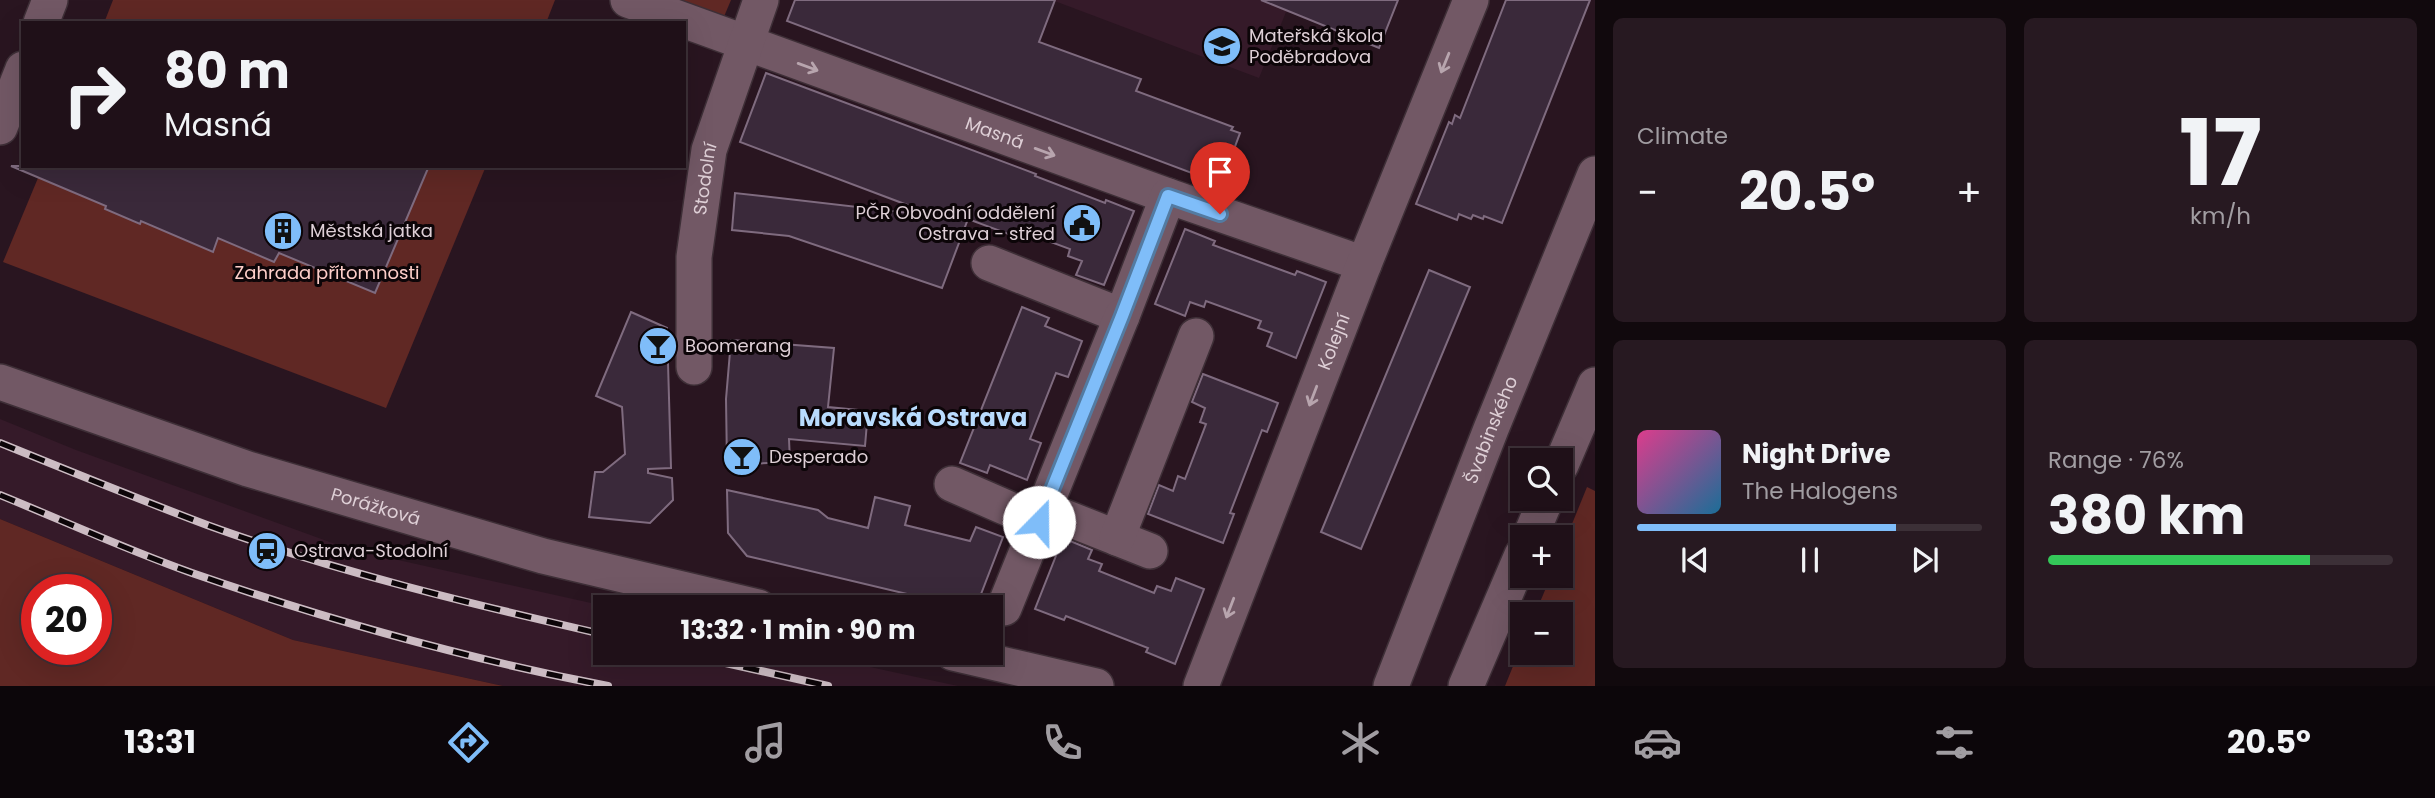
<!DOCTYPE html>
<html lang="en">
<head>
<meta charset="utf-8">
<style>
	:root { --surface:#1f1018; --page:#271921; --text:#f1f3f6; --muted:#a19da2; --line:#3c3037; --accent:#7fbdf9 }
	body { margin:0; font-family:Poppins,sans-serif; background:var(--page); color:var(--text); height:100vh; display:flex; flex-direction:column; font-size:26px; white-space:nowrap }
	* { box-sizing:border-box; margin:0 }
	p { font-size:23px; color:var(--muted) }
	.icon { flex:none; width:38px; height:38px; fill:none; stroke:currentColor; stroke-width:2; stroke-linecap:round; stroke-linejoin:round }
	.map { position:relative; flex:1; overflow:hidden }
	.details { display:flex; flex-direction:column; gap:18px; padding:18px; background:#11090d; width:840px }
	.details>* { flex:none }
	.banner { position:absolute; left:21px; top:21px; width:665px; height:147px; border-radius:0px; box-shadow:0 7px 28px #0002,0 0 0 2px var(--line); background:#1f1018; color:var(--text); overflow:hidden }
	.fabs { position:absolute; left:1510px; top:448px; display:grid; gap:14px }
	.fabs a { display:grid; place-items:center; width:63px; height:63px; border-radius:0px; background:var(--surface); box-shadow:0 7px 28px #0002,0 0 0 2px var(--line); font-size:35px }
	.speed { position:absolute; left:21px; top:574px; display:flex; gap:14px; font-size:35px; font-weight:700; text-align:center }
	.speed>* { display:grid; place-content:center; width:91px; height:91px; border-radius:50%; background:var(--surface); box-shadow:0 7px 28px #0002,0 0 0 2px var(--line); line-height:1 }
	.speed .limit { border:10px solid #d22; background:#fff; color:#111 }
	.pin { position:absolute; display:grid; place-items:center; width:60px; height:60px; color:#fff; margin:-72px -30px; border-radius:50% 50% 50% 0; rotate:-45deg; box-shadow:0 0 7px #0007 }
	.pin .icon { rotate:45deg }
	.me { position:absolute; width:77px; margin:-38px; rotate:22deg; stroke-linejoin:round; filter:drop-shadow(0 0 5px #0008) }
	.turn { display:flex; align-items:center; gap:24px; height:147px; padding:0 28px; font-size:32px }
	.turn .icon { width:91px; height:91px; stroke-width:2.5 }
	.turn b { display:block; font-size:49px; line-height:60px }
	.big { font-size:52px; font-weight:700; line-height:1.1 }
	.details .card { flex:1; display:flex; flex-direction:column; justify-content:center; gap:10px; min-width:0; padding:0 24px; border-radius:10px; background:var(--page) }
	.details .dial { align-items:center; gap:0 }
	.dial b { font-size:91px; line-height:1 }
	.song { display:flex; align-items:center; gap:21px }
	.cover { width:84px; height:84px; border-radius:10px; background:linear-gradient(135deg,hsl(330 70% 55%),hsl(200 70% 35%)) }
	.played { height:7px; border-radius:4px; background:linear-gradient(90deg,var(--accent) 75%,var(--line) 75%) }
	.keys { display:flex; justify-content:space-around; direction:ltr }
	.heat { display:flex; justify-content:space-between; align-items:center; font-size:38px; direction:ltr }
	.charge { height:10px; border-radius:5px; background:linear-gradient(90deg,#34c759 76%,var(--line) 0) }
	.details .tiles { flex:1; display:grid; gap:18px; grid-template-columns:repeat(2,1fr) }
	.trip { position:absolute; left:593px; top:595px; width:410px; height:70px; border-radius:0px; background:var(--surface); box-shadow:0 7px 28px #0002,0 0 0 2px var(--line); font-weight:700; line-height:70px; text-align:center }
	.dock { display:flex; height:112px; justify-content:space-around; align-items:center; background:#0c060a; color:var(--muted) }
	.dock .icon { width:49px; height:49px }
	.dock .active { color:var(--accent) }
	.dock b { font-size:32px; color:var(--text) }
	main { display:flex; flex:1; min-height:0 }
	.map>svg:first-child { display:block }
</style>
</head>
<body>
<main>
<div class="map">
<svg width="1595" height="686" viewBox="0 0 1595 686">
	<rect width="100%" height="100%" fill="#291520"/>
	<!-- built -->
	<g fill="#351a29">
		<polygon points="1052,0 1297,0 1291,13 1286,12 1259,78"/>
		<polygon points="0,419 76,450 349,549 609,607 606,607 606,653 805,653 958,686 503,686 293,640 0,519"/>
	</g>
	<!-- green -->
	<g fill="#602824" fill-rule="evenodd">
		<polygon points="113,0 555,0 546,23 104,23"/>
		<polygon points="675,0 731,0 723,19"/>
		<polygon points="43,166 486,166 386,408 3,262"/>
		<polygon points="1587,487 1595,491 1595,686 1505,686 1522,644 1522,653 1561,653 1561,614 1535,614 1551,576 1561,576 1561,551"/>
		<path d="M0 519 293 640 503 686H0ZM37 590H96V649H37Z"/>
	</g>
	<!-- building -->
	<g fill="#3a293a" stroke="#7f6b7f" stroke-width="2">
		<polygon points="795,0 1055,0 1039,42 1141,79 1136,91 1233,127 1231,130 1240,133 1221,184 787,21"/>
		<polygon points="1261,0 1398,0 1379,48"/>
		<polygon points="1506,0 1590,0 1502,223 1484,216 1483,219 1473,215 1471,219 1459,214 1457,220 1416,204 1449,122 1452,124 1455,115 1460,118"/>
		<polygon points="766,73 1036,174 1035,176 1105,203 1106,200 1134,211 1104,285 1076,275 1082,261 1068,256 1070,249 1024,232 1022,239 968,219 942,288 789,236 732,230 735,193 909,213 910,206 740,142"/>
		<polygon points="11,166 429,166 375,293 279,253 274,262 218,238 213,252 141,221 140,224 105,209 106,206"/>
		<polygon points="1185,229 1215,241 1213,245 1295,275 1297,271 1326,282 1296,358 1267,346 1272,333 1258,328 1261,321 1206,301 1204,307 1190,302 1185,316 1155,304"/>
		<polygon points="1429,270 1470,287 1361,549 1321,532"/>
		<polygon points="1022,307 1049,318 1045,326 1082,341 1068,377 1056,373 1030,439 1041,443 1027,480 990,465 987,473 960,463"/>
		<polygon points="631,312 667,328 671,468 648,469 648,473 672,478 673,500 650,523 589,517 595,472 603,472 625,454 622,407 596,396"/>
		<polygon points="731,340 834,348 828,407 868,411 865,446 789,439 790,462 727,465 726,399"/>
		<polygon points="1203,374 1278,403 1267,432 1262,430 1230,513 1234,514 1223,543 1148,514 1159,485 1173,491 1178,476 1185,479 1206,424 1200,422 1205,408 1192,402"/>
		<polygon points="727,490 818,510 828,518 868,528 875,497 910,506 905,525 970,541 976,527 1003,537 976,607 944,607 945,603 747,556 728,533"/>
		<polygon points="1063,538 1092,550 1088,559 1102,564 1099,571 1154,593 1157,586 1171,591 1176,578 1204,589 1175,664 1146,652 1148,648 1066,616 1064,620 1035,609"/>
	</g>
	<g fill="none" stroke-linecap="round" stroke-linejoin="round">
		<!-- minor casing -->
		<g stroke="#3e2f37" stroke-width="38">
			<g id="minor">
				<path id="s1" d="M628 0 1168 196 1364 264"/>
				<polyline points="41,23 50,0"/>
				<polyline points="0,127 23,69"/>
				<polyline points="989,263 1122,316 1168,196"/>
				<path id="s2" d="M694 367V257L709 150 761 0"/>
				<path id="s3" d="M0 382 248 469 543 556 758 607"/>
				<polyline points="1561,465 1595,385"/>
				<polyline points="952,484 1039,522"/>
				<polyline points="1044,509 1150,551"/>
				<polyline points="1530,537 1546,499"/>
				<polyline points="1117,538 1196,336"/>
				<polyline points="1004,608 1122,316"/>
				<polyline points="953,653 1096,686"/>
				<path id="s4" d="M1201 686 1364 264 1471 0"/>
				<path id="s5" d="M1391 686 1491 429 1595 174"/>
				<polyline points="1466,686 1522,555"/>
			</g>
		</g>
		<!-- minor -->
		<use href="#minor" stroke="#725865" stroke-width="35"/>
		<!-- rail casing -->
		<g stroke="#ccbcc3" stroke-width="8">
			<g id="rail">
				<path d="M0 443C69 471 138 499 207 525 337 572 471 604 606 635"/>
				<path d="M0 495C64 521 127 550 192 573 328 620 467 659 608 686"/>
				<polyline points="681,653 828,686"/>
			</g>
		</g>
		<!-- rail -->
		<use href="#rail" stroke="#0c0508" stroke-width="5" stroke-dasharray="16" stroke-linecap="butt"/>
	</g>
	<!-- one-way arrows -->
	<defs><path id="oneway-shaft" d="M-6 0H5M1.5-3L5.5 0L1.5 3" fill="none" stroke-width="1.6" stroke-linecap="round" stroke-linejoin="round" transform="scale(1.75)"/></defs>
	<g stroke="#b8a5ae">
		<use href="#oneway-shaft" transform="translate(1445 63) rotate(112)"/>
		<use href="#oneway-shaft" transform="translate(808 67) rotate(20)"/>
		<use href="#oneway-shaft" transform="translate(1045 152) rotate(20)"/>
		<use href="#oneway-shaft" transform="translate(1313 396) rotate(111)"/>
		<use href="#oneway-shaft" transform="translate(1230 608) rotate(111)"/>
	</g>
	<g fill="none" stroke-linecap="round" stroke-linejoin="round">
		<!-- route casing -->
		<g stroke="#537ba2" stroke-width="18">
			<polyline id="route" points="1039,522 1122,316 1168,196 1220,214"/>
		</g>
		<!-- route -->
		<use href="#route" stroke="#7fbdf9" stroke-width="12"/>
	</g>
	<!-- icons -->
	<defs>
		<g id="school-disc" transform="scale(2.0125)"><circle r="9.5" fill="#7fbdf9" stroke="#0c0508"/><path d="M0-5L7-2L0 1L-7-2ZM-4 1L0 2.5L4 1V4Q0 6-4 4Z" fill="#111"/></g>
		<g id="civic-disc" transform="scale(2.0125)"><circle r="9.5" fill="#7fbdf9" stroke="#0c0508"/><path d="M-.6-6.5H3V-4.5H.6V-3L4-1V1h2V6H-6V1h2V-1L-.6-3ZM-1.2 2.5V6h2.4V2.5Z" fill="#111"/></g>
		<g id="building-disc" transform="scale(2.0125)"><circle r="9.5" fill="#7fbdf9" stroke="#0c0508"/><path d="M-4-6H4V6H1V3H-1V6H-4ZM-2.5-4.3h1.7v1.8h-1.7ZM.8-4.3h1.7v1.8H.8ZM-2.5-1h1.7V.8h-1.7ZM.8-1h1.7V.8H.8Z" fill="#111"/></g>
		<g id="bar-disc" transform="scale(2.0125)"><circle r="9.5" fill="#7fbdf9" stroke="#0c0508"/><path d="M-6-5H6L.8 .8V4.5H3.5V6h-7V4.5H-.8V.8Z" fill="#111"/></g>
		<g id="station-disc" transform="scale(2.0125)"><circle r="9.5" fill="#7fbdf9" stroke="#0c0508"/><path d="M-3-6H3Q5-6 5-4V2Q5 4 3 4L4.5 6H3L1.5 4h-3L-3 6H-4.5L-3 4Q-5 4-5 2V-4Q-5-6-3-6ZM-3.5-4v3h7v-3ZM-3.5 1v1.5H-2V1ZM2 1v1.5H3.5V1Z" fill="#111"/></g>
	</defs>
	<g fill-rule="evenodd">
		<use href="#school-disc" x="1222" y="46"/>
		<use href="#civic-disc" x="1082" y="223"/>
		<use href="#building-disc" x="283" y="231"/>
		<use href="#bar-disc" x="658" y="346"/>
		<use href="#bar-disc" x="742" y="457"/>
		<use href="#station-disc" x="267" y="551"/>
	</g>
	<g text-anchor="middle" stroke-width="6" stroke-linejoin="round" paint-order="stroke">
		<!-- poi labels -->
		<g font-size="18" fill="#decfd6" stroke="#0c0508" text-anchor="start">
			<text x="1249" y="42">Mateřská škola<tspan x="1249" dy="21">Poděbradova</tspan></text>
			<text x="1055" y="219" text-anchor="end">PČR Obvodní oddělení<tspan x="1055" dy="21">Ostrava - střed</tspan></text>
			<text x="310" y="237">Městská jatka</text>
			<text x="685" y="352">Boomerang</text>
			<text x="769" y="463">Desperado</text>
			<text x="294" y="557">Ostrava-Stodolní</text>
		</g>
		<!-- street labels -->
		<g font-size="18" fill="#decfd6" stroke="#0c0508">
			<text dy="6" stroke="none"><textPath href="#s1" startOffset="390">Masná</textPath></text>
			<text dy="6" stroke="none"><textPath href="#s2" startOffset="189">Stodolní</textPath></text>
			<text dy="6" stroke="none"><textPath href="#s4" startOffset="369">Kolejní</textPath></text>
			<text dy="6" stroke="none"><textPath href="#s5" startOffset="275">Švabinského</textPath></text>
			<text dy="6" stroke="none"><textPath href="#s3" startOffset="396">Porážková</textPath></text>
		</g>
		<!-- park labels -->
		<g font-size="18" fill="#fdcec9" stroke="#0c0508">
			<text x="327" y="279">Zahrada přítomnosti</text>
		</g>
		<!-- district labels -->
		<g font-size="24" font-weight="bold" fill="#b9dcfe" stroke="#0c0508">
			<text x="913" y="426">Moravská Ostrava</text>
		</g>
	</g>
</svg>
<div class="fabs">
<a><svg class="icon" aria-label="search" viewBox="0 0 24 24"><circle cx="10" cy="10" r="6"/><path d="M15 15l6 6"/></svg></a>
<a>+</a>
<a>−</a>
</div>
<div class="speed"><div class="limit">20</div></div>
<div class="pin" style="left:1220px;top:214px;background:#d93025"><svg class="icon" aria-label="arrive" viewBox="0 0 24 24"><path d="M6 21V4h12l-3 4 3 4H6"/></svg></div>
<svg class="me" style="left:1039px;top:522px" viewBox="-20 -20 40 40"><circle r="19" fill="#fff"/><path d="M0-13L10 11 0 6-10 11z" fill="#7fbdf9"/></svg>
<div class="trip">13:32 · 1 min · 90 m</div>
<div class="banner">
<div class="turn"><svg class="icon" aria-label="right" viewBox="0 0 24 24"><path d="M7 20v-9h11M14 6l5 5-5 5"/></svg><div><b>80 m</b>Masná</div></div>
</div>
</div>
<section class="details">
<div class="tiles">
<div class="card"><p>Climate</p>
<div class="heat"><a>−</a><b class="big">20.5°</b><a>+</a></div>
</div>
<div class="card dial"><b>17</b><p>km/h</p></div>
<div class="card">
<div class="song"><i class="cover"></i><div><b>Night Drive</b><p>The Halogens</p></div></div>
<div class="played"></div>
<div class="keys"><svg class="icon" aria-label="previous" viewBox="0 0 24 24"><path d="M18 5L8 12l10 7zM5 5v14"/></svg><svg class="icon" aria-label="pause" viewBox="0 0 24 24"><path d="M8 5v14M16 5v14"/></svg><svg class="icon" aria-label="next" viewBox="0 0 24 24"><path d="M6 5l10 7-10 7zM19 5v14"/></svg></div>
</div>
<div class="card"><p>Range · 76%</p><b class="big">380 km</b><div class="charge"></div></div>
</div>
</section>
</main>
<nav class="dock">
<b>13:31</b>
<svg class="icon active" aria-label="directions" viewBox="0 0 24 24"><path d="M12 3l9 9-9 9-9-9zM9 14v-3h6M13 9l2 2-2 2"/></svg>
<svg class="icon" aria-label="music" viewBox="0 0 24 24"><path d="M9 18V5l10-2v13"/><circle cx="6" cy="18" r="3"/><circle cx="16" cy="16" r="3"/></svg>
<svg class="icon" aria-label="phone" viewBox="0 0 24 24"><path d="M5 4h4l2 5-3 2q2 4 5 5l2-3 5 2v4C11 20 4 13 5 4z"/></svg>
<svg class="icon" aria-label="climate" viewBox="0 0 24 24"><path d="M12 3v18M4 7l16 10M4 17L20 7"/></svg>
<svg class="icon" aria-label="car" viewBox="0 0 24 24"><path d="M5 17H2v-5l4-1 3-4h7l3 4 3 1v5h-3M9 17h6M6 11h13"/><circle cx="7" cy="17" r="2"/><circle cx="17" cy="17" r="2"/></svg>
<svg class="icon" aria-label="filters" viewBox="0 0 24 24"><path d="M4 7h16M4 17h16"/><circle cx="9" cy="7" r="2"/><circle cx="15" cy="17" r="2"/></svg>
<b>20.5°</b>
</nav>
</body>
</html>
